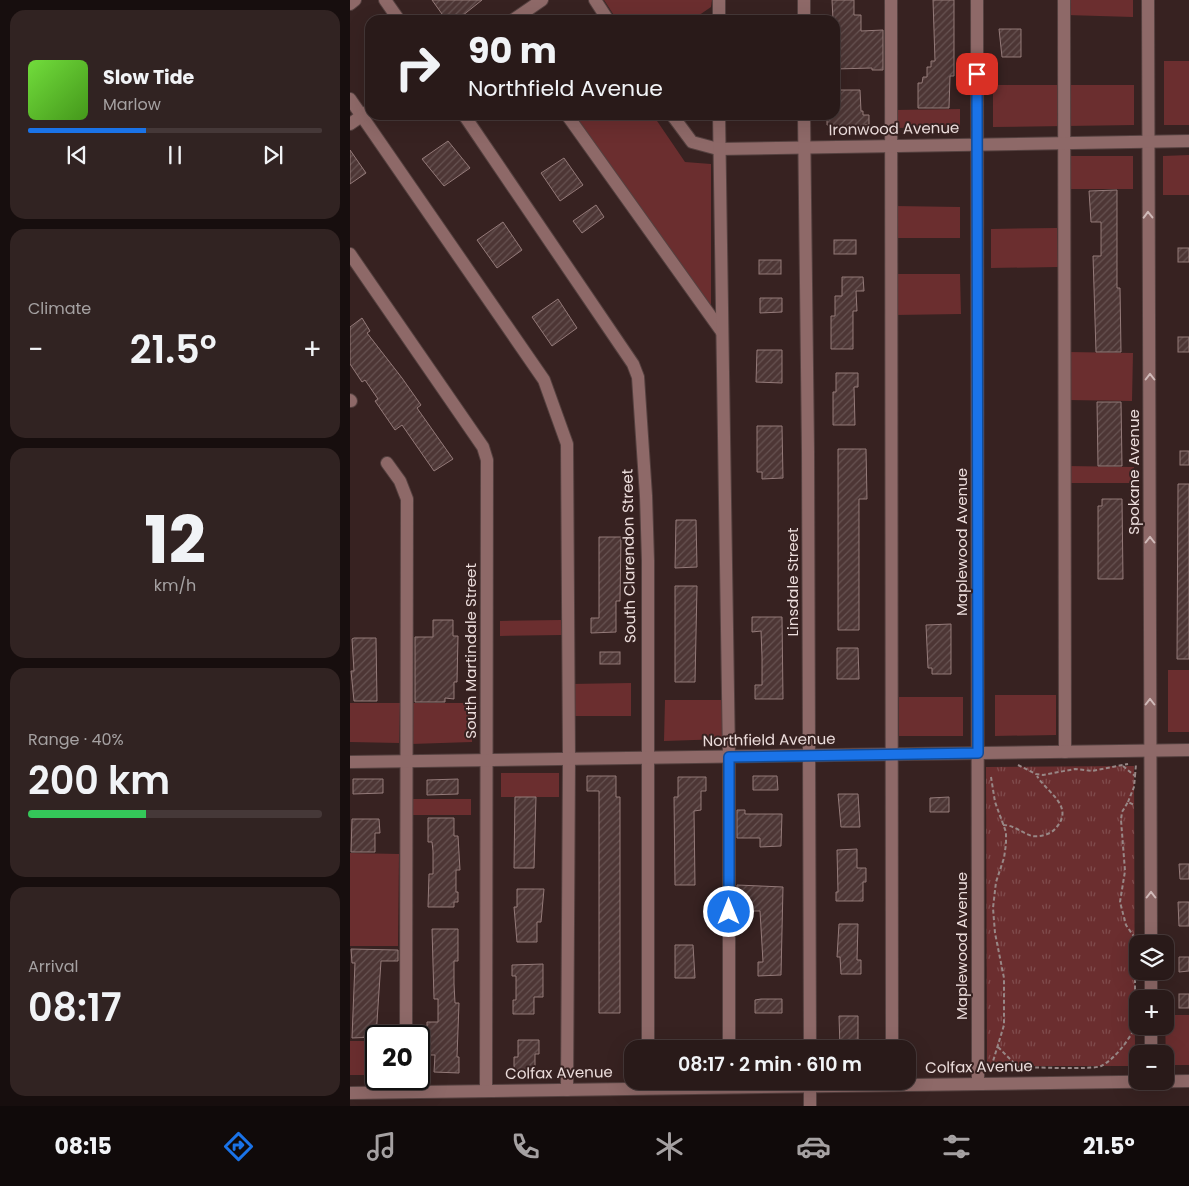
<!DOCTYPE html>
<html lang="en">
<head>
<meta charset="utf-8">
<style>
	:root { --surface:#291a19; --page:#312322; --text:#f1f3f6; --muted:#a5a1a2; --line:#453838; --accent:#1a73e8 }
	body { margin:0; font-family:Poppins,sans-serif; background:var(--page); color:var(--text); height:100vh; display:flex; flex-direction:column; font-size:19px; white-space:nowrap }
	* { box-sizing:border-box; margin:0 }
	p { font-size:16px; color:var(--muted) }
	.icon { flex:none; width:28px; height:28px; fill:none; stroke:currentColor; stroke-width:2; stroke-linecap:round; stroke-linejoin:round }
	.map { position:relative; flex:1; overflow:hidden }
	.drawer { display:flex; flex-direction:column; gap:10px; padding:10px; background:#170e0e; width:350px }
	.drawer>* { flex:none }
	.guide { position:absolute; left:15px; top:15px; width:475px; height:105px; border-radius:15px; box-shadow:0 5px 20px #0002,0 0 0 1px var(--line); background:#291a19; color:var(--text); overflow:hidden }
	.tools { position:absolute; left:779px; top:935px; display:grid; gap:10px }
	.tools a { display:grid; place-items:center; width:45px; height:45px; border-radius:10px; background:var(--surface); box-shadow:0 5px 20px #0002,0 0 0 1px var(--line); font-size:25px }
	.speed { position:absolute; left:15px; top:1025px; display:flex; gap:10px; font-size:25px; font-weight:700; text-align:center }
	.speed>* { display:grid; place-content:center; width:65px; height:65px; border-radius:50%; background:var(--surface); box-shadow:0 5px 20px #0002,0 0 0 1px var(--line); line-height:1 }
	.speed .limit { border:2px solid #111; border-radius:8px; background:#fff; color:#111 }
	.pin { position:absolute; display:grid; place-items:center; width:42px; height:42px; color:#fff; margin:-21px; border-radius:10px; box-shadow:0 2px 8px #0006 }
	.me { position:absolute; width:55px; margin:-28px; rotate:0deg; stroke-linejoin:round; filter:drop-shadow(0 0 4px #0008) }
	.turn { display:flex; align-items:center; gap:18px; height:105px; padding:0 20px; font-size:22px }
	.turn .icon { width:65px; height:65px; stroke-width:2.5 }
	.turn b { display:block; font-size:35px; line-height:42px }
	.big { font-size:38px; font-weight:600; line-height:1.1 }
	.drawer .card { flex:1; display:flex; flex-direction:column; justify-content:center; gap:8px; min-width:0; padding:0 18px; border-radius:15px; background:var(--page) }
	.drawer .dial { align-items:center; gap:0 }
	.dial b { font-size:65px; line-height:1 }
	.song { display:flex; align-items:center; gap:15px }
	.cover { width:60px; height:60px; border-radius:8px; background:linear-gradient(135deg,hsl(100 70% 55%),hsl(100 70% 35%)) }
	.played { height:5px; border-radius:2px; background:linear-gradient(90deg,var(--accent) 40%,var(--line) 40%) }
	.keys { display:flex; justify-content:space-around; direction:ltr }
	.heat { display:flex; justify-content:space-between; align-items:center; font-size:28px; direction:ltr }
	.charge { height:8px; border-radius:4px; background:linear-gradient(90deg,#34c759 40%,var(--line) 0) }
	.trip { position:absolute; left:274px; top:1040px; width:292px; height:50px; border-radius:15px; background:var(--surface); box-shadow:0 5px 20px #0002,0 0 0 1px var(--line); font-weight:600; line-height:50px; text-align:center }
	.tabs { display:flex; height:80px; justify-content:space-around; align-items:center; background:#100a0a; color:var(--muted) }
	.tabs .icon { width:35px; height:35px }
	.tabs .selected { color:var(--accent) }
	.tabs b { font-size:22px; color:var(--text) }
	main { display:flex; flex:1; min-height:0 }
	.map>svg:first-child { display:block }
</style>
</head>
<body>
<main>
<section class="drawer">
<div class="card">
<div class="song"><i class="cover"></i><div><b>Slow Tide</b><p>Marlow</p></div></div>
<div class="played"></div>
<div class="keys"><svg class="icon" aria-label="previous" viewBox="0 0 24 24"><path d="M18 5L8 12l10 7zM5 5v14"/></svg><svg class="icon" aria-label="pause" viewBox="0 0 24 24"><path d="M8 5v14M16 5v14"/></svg><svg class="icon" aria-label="next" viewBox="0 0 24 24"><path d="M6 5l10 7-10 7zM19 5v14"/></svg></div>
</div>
<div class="card"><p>Climate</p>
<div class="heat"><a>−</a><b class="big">21.5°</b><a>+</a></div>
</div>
<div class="card dial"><b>12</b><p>km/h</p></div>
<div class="card"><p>Range · 40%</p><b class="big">200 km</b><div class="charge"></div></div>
<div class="card"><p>Arrival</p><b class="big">08:17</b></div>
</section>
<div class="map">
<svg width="839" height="1106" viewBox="0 0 839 1106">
	<defs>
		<pattern id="park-tufts" width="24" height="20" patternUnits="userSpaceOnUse" patternTransform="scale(1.25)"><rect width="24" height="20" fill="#6b2e2f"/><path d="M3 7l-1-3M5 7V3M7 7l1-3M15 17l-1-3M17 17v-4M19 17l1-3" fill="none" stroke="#804c4d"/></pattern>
		<pattern id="building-hatch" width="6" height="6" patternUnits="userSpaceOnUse" patternTransform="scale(1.25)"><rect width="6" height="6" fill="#4d3635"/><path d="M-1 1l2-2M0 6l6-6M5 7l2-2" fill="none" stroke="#675352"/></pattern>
	</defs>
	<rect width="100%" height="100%" fill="#372221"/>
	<!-- grass -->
	<g fill="#6b2e2f">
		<polygon points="254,0 362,0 361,7 342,20 267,20"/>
		<polygon points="716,0 783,0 783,17 716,15"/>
		<rect x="814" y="61" width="25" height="64"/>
		<polygon points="643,85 784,85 784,125 643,127"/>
		<polygon points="610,109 610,127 544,128 544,110"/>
		<polygon points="222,115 303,115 335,162 361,164 361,307"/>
		<polygon points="839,155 839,195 813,195 813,156"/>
		<rect x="716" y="156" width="67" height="33"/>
		<polygon points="545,206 610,207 610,238 545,238"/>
		<polygon points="707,228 708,267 641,268 641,229"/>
		<polygon points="544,274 610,274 611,314 545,315"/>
		<polygon points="718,352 783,353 782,401 717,400"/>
		<polygon points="717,466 784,467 784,483 717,483"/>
		<polygon points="211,620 212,635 150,636 150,621"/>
		<rect x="818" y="670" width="21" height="62"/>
		<polygon points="281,683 281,716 220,716 220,684"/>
		<polygon points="645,695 706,695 706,735 645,736"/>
		<rect x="549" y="697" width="64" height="39"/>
		<polygon points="315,700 375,700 375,739 314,741"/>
		<polygon points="0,703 50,703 49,743 0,742"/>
		<polygon points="61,703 121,703 122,742 61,744"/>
		<rect x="151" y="773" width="58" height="24"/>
		<rect x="59" y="799" width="62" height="16"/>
		<polygon points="0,853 49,854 48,946 0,946"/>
		<polygon points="815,1015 839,1015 839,1065 816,1065"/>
		<rect x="0" y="1041" width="26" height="34"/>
	</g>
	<!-- park -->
	<polygon fill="url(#park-tufts)" points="784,766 785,1066 637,1066 636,767"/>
	<!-- building -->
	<g fill="url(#building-hatch)" stroke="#947a79">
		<polygon points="82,0 132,0 107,20 83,20 92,14"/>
		<polygon points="482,0 504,0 504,15 511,15 511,31 533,30 533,70 522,70 522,68 485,69 485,20 483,20"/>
		<polygon points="583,0 604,0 604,76 600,76 599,108 568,108 568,83 572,83 573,77 577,77 577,67 581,67 581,61 585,61"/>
		<polygon points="649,29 671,29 671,57 652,57"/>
		<polygon points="485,90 510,90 511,111 513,111 513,115 519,115 519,125 513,125 513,127 482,128 482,125 477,125 477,116 485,115"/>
		<polygon points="98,141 120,168 94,186 72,159"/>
		<polygon points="0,150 16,173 0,184"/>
		<polygon points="214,158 233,185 210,201 191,173"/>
		<polygon points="767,190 767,288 770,288 771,352 746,352 743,256 751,256 751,222 741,222 739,191"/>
		<polygon points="246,205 254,217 232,233 223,221"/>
		<polygon points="153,222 172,250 147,268 127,240"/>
		<rect x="484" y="240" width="22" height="14"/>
		<rect x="828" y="248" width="11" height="14"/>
		<rect x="409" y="260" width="22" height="14"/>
		<polygon points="492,277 513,277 514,291 506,291 507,311 503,311 503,349 481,349 481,316 485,316 485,296 492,296"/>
		<polygon points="410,298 432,298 432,312 410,313"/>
		<polygon points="208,299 227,328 202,346 182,317"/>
		<polygon points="12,318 20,331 17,333 52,378 71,405 67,408 103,459 84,471 52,425 45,430 25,401 28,399 15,380 12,382 0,364 0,327"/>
		<rect x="828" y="337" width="11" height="15"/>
		<polygon points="407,350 432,350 432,383 406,382"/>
		<polygon points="486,373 508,373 508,387 504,387 505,425 483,425 483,392 486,392"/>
		<polygon points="747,402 771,402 772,466 748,466"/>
		<polygon points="407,426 432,426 433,478 412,479 412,472 407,472"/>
		<polygon points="488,449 516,449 517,499 509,499 509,630 488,630"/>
		<rect x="830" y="451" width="9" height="14"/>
		<polygon points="828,484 839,484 839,659 827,659"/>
		<polygon points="752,499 772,499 773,579 748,579 748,506 752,506"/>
		<polygon points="326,520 346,520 347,567 325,568"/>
		<polygon points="249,537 271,537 270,601 266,601 266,632 241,633 241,618 249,618"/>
		<polygon points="325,586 347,586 345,682 325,682"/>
		<polygon points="402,617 432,617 433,699 405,699 405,685 412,685 412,657 411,631 402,632"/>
		<polygon points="83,620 103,620 103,636 108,636 107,682 104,682 104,699 95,698 95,702 65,702 65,637 83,637"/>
		<polygon points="601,624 601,674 582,674 582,668 578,668 576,625"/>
		<polygon points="4,638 26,638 27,701 4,701 1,671 4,671 2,639"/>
		<polygon points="487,648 508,648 509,679 487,679"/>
		<rect x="250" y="652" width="20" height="12"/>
		<polygon points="237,776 266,776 266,797 270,797 270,1013 249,1013 249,791 237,791"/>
		<polygon points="403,776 427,776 428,790 403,790"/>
		<polygon points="328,777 356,777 356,791 351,791 351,810 344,811 345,885 325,885 324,797 328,797"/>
		<polygon points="3,779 33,779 33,793 3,794"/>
		<polygon points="108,779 108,794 77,795 77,780"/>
		<polygon points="488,794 508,794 510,827 491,827"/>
		<polygon points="165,797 186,797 184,868 164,868"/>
		<polygon points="599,797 599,812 580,812 580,798"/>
		<polygon points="387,810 395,810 395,814 432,814 431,846 410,847 410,838 387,838"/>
		<polygon points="78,818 104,818 104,836 108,836 110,870 106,870 106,892 108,892 108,902 104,902 104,907 78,907 79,874 83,874 83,851 82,842 78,842"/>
		<polygon points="2,819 29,819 30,833 25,833 25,852 1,852"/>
		<polygon points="507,849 507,868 516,868 516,882 513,882 513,901 486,901 486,892 488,892 487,850"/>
		<polygon points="829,864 839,864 839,879 830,879"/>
		<polygon points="387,885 433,887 431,975 408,976 408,962 413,962 410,911 387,911"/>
		<polygon points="167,889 194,889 191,922 187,922 187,942 167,942 164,907 167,907"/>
		<polygon points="828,902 839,902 839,926 829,926"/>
		<polygon points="489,924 508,924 507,960 511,960 511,974 491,974 490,957 487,957"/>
		<polygon points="82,929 108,929 108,961 104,961 104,984 105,1003 109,1003 107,1057 109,1057 109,1073 84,1072 85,1055 80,1055 80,1046 69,1046 69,1037 77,1037 77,1022 88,1022 88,999 84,999"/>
		<polygon points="325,945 343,945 345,978 325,978"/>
		<polygon points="1,949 48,950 48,961 31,961 26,1037 2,1038 5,963 2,963"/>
		<polygon points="829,957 839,957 839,971 829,972"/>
		<polygon points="193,964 193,997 184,997 184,1014 163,1014 163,1000 166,1000 166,976 162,976 162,965"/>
		<rect x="829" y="994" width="10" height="14"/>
		<polygon points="411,999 432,999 432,1013 405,1013 405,1000"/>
		<polygon points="489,1016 508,1016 508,1048 490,1048"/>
		<polygon points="168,1040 189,1040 189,1054 185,1054 185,1072 164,1072 164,1057 168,1057"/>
	</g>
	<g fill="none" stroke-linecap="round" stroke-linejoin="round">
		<!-- minor casing -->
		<g stroke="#54403f" stroke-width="14">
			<g id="minor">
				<polyline points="35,0 49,20"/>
				<polyline points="245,0 258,20"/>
				<polyline points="454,0 454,20"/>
				<polyline points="541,0 542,1049"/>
				<polyline points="627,0 628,1083"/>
				<polyline points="714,0 715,752"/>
				<polyline points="798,0 801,944"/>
				<polyline points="0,4 5,0"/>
				<polyline points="163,20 192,0"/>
				<polyline points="369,20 369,0"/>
				<polyline points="0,99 194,380 217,444 219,759 217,1090"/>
				<polyline points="114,115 283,364 288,377 296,496 298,561 298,1049"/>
				<polyline points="217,115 372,332"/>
				<polyline points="322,115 342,142 368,149 839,141"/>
				<polyline points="369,115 379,757 379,1049"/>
				<polyline points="454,115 458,451 460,1049"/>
				<polyline points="0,124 20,110"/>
				<polyline points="0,254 133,447 137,460 136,1091"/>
				<polyline points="0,400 1,401"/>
				<polyline points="37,463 50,481 57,499 56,1036"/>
				<polyline points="0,762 839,750"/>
				<polyline points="801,971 801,999"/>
				<polyline points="801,1026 801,1054"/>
				<polyline points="56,1079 56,1092"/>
				<polyline points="460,1081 460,1106"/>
				<polyline points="0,1093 839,1081"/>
			</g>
		</g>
		<!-- path -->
		<g stroke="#988786" stroke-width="2" stroke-dasharray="4 2.5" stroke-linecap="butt">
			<polyline points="668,765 686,774 693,775 725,769 742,771 778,764"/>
			<polyline points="773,766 785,776 784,787 778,802"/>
			<polyline points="785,776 786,764"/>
			<polyline points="641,777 645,802 656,832 656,844 654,858 646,882 643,908 645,933 654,978 654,1025 641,1068"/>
			<path d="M653 825C664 825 672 833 682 836 689 837 699 835 704 830 727 807 697 793 687 776"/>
			<path d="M648 1047 668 1067C681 1067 743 1070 751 1066 765 1059 777 1042 785 1028V938L776 925 770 902 775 871 771 820 772 812 778 802 784 805"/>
		</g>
		<!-- minor -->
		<use href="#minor" stroke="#8e6968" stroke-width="12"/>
	</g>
	<!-- one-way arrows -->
	<defs><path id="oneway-chevron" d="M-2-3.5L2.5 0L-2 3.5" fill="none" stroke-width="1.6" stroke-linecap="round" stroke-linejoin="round" transform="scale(1.25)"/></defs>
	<g stroke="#d0bab9">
		<use href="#oneway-chevron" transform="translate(798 215) rotate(-91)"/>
		<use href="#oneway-chevron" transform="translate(800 377) rotate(-90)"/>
		<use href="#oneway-chevron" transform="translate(800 540) rotate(-90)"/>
		<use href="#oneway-chevron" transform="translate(800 702) rotate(-90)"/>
		<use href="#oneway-chevron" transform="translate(801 895) rotate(-90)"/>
	</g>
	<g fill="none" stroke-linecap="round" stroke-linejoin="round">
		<!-- route casing -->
		<g stroke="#114b97" stroke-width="12">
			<polyline id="route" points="379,912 379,757 628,753 627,74"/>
		</g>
		<!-- route -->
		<use href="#route" stroke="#1a73e8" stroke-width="9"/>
	</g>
	<g text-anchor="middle" stroke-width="4" stroke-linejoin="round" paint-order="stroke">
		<!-- street labels -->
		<g font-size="15" fill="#ecdddc" stroke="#372221">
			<text transform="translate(544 129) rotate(-1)" y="5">Ironwood Avenue</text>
			<text transform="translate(784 472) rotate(-90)" y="5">Spokane Avenue</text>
			<text transform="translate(612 542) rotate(-90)" y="5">Maplewood Avenue</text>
			<text transform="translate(279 556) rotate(-91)" y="5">South Clarendon Street</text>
			<text transform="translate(443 582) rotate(-90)" y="5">Linsdale Street</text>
			<text transform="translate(121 651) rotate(-90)" y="5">South Martindale Street</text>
			<text transform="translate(419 740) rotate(-1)" y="5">Northfield Avenue</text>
			<text transform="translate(612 946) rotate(-90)" y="5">Maplewood Avenue</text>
			<text transform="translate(629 1067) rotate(-1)" y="5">Colfax Avenue</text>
			<text transform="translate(209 1073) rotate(-1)" y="5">Colfax Avenue</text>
		</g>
	</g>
</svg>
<div class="tools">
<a><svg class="icon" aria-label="layers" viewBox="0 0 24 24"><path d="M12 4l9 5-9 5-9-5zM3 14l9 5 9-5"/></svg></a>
<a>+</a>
<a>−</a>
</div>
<div class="speed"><div class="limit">20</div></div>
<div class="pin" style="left:627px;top:74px;background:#d93025"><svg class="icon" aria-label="arrive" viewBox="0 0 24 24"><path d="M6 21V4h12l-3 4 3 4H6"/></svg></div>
<svg class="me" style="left:379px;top:912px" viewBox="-20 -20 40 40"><circle r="17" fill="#1a73e8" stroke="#fff" stroke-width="3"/><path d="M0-11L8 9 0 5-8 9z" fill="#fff"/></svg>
<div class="trip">08:17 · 2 min · 610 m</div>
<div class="guide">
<div class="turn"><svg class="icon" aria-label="right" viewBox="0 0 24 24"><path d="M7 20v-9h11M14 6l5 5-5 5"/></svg><div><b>90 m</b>Northfield Avenue</div></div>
</div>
</div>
</main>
<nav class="tabs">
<b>08:15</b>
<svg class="icon selected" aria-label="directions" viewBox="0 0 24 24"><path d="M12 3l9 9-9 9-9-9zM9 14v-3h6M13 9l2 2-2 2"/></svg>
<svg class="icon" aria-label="music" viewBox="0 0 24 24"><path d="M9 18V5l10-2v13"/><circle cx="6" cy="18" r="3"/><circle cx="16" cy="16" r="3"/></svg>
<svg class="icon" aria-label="phone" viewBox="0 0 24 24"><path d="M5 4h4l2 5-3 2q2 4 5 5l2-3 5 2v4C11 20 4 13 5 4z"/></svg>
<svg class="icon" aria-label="climate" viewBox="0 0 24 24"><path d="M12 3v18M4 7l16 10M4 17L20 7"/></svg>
<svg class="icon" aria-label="car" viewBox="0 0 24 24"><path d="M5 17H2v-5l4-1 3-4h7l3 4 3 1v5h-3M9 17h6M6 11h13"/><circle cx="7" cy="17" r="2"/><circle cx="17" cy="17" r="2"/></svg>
<svg class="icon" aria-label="filters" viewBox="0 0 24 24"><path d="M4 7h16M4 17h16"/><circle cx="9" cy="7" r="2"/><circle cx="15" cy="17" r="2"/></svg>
<b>21.5°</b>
</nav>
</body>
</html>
